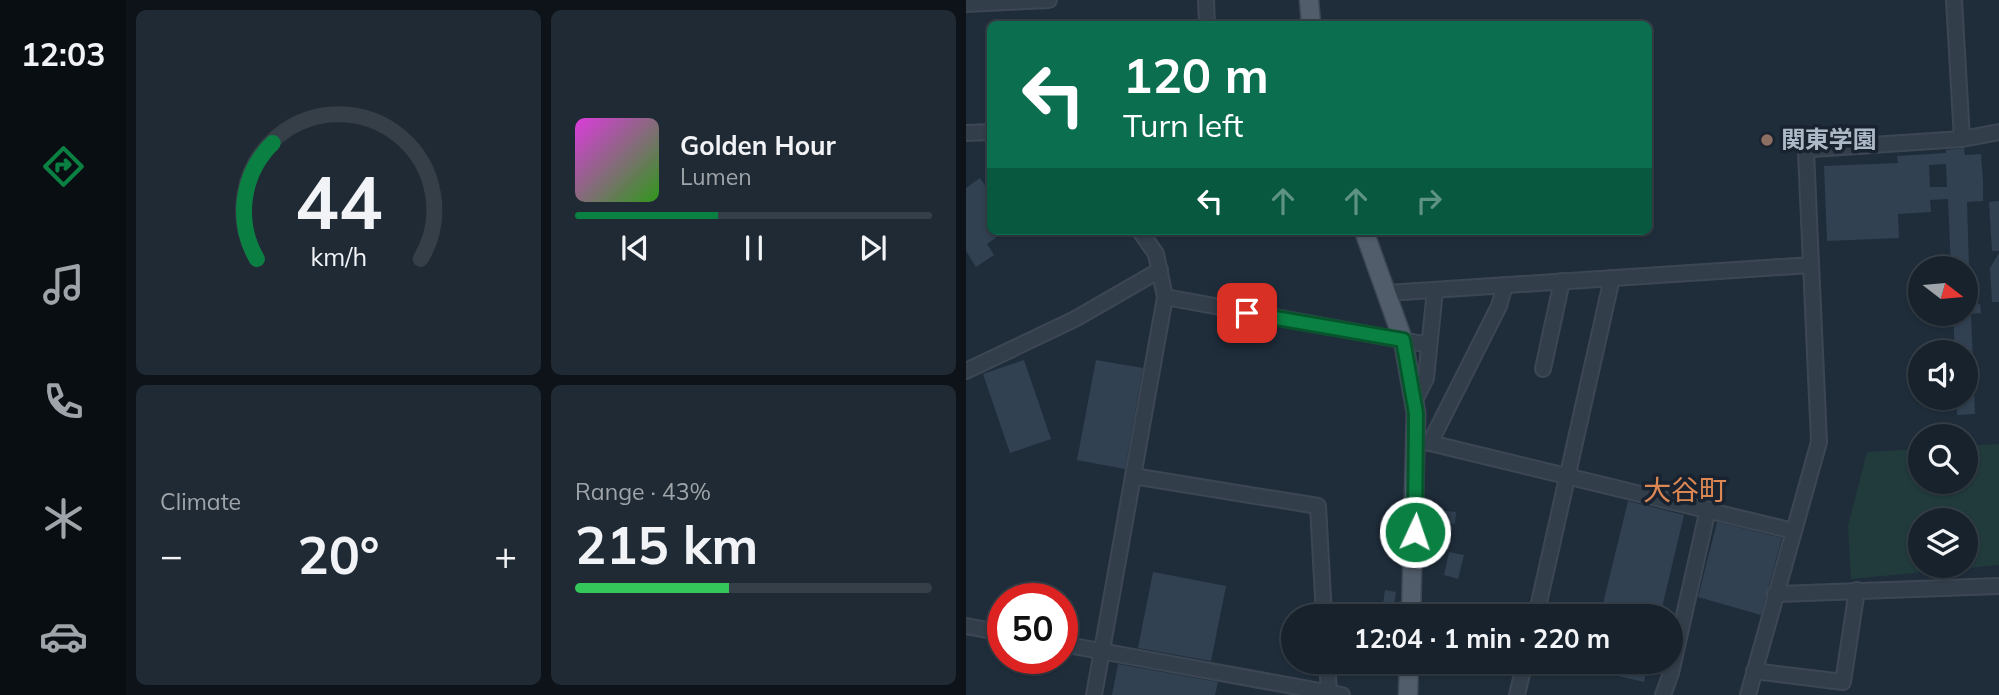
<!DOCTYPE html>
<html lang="en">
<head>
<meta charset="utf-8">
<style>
	:root { --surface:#17222c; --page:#202a34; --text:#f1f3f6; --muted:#9ea4a9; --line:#363f48; --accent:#0b8043 }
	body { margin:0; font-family:Mulish,"Noto Sans JP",sans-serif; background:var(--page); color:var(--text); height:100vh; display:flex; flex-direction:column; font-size:26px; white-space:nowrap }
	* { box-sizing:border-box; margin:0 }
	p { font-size:23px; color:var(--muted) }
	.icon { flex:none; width:38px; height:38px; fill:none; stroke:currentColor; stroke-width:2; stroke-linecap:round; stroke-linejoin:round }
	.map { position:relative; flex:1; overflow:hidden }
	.drawer { display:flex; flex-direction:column; gap:10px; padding:10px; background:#0d1318; width:840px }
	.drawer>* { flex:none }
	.hud { position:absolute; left:21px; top:21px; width:665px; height:214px; border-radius:10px; box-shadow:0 2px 5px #0004,0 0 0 2px var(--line); background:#0b6e4f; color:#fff; overflow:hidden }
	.needle { width:46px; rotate:106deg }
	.controls { position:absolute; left:942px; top:256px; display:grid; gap:14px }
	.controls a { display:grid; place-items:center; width:70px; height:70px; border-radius:50%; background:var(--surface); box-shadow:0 2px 5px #0004,0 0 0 2px var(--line); font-size:35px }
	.speed { position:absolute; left:21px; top:583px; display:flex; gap:14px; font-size:35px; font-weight:700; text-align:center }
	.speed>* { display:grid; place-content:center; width:91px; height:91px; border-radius:50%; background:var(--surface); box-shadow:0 2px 5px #0004,0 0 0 2px var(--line); line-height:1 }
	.speed .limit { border:10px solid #d22; background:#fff; color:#111 }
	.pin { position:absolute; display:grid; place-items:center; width:60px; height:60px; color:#fff; margin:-30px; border-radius:14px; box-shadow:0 4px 10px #0006 }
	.me { position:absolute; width:77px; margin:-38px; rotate:3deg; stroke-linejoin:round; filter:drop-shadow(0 0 5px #0008) }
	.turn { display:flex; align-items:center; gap:24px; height:147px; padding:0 21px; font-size:32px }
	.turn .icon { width:91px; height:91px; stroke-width:2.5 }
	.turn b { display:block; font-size:49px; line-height:60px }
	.lanes { display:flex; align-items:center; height:66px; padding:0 21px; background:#0003; justify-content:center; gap:35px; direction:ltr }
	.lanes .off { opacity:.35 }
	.big { font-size:52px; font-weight:700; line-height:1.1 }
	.drawer .tile { flex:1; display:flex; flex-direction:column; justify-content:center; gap:10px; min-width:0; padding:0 24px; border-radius:10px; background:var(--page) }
	.drawer .dial { align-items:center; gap:0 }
	.dial svg { height:182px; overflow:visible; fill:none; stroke:var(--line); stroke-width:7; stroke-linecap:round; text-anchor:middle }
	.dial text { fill:var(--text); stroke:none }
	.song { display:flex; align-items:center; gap:21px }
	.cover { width:84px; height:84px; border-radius:10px; background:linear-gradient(135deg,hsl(300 70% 55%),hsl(110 70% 35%)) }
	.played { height:7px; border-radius:4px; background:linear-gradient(90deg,var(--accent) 40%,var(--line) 40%) }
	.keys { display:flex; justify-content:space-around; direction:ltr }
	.heat { display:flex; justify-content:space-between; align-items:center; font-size:38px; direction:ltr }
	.charge { height:10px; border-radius:5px; background:linear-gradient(90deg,#34c759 43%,var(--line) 0) }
	.drawer .tiles { flex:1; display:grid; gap:10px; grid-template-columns:repeat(2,1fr) }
	.trip { position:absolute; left:315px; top:604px; width:402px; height:70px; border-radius:35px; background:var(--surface); box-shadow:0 2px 5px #0004,0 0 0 2px var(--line); font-weight:700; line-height:70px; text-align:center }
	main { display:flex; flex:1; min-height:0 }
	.tabs { display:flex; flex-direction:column; width:126px; justify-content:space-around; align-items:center; background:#090e12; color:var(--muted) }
	.tabs .icon { width:49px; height:49px }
	.tabs .on { color:var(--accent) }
	.tabs b { font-size:32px; color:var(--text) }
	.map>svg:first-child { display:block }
</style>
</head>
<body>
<main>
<nav class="tabs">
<b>12:03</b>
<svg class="icon on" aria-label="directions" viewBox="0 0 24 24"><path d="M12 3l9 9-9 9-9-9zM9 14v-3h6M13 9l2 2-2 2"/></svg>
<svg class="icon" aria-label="music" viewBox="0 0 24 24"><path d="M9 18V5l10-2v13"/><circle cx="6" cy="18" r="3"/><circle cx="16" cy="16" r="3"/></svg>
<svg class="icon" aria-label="phone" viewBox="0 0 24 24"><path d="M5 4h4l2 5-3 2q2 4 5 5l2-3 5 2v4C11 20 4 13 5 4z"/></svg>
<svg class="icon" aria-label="climate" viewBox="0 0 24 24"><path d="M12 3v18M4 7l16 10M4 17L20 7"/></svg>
<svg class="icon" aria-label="car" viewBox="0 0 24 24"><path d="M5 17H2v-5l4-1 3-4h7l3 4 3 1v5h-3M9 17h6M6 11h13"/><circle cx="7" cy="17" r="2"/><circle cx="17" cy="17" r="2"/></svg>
</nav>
<section class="drawer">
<div class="tiles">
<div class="tile dial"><svg viewBox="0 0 100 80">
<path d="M14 69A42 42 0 1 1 86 69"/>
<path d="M14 69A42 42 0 0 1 21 18" stroke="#0b8043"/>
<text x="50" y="56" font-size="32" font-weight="700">44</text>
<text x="50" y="72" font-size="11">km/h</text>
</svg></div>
<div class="tile">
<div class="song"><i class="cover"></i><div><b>Golden Hour</b><p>Lumen</p></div></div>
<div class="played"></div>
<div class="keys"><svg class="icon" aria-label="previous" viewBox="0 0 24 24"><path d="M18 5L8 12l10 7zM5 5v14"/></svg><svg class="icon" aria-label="pause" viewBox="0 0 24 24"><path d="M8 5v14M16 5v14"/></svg><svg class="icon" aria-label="next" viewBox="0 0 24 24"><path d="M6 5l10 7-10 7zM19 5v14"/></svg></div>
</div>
<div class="tile"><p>Climate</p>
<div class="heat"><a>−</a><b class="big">20°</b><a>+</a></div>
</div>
<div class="tile"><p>Range · 43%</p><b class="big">215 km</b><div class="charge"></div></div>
</div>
</section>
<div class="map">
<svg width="1033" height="695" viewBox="0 0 1033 695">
	<rect width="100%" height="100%" fill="#1f2d3b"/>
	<!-- green -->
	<path fill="#213a3c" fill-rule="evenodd" d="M1033 444V565L885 579 882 526 901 452 954 449V481H999V446ZM954 520H999V565H954Z"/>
	<!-- building -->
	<g fill="#314152" fill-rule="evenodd">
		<path d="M998 148 999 155 1015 154 1017 181V201L1001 202 1003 268H985L982 199 964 200 965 212 932 214 933 238 861 241 858 166 932 163 931 156 980 153V150ZM980 164 981 187H964L963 165Z"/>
		<polygon points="14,178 24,193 24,231 39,231 21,244 28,255 10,267 0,251 0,188"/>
		<polygon points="1033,201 1033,251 1026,251 1023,202"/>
		<polygon points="1033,253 1033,302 1026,302 1024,268"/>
		<polygon points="1014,304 1015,313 1005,314 1009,414 991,415 991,397 999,397 999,352 989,352 987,313 999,313 999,305"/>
		<polygon points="58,360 85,439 44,453 17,374"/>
		<polygon points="130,360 177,368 159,469 111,460"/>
		<polygon points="662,501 718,515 694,616 634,616"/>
		<polygon points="471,510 490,512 489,524 470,522"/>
		<polygon points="751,522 816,538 795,615 732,597"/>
		<polygon points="483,552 498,555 492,579 478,575"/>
		<polygon points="187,572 260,586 245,661 172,648"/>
		<polygon points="419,590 430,592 428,606 417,604"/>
		<polygon points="458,604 491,614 491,616 456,616"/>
		<polygon points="624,662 683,662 678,682 622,669"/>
		<polygon points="152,664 252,682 249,695 146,695"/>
	</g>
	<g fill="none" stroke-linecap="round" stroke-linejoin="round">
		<!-- minor casing -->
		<g stroke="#3d4754" stroke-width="18">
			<g id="minor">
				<polyline points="240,0 241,24"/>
				<polyline points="988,0 996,139"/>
				<polyline points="0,4 83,0"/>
				<polyline points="0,133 24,132"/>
				<polyline points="421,293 845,265"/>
				<polyline points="199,297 463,345"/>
				<polyline points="577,369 596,281"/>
				<polyline points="0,371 109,319 194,270"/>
				<polyline points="449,400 460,378 469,290"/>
				<polyline points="456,442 464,443 533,306 539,285"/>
				<polyline points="464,443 827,531"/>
				<polyline points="167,476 352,506 358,616"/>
				<polyline points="809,594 1033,586"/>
				<polyline points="570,616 646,278"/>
				<polyline points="0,626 37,633"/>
				<polyline points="96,644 376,695"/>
				<polyline points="361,662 363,693"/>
				<polyline points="788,671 877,682 891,590"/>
				<polyline points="128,695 199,297 190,254 174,231"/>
				<polyline points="551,695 559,662"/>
				<polyline points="697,695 705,673 742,509"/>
				<polyline points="782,695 853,442 840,152 846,149 996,139 1033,132"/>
			</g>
		</g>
		<!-- major casing -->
		<g stroke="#3d4754" stroke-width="21">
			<g id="major">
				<polyline points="343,0 345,24"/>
				<polyline points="398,231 437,340 450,413 445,616"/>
				<polyline points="442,695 443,662"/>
			</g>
		</g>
		<!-- minor -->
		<use href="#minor" stroke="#333e4b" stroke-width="14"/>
		<!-- major -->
		<use href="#major" stroke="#515d6b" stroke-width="18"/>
	</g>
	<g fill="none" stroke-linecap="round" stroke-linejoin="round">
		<!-- route casing -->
		<g stroke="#07532c" stroke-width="18">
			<polyline id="route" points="281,313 437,340 450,413 449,532"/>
		</g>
		<!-- route -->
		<use href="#route" stroke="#0b8043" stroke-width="12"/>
	</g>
	<!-- markers -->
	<circle fill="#8d6e63" stroke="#19232f" stroke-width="2.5" cx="801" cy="140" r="7"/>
	<g text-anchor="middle" stroke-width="7" stroke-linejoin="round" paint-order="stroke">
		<!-- poi labels -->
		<g font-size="24" font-weight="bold" fill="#aeb9c7" stroke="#19232f" text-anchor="start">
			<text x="815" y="148">関東学園</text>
		</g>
		<!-- quarter labels -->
		<g font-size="28" fill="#dc8754" stroke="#19232f">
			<text x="719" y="500">大谷町</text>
		</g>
	</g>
</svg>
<div class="controls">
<a><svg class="needle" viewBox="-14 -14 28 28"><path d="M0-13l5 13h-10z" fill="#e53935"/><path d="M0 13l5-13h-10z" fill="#9ea4a9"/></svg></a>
<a><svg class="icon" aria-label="sound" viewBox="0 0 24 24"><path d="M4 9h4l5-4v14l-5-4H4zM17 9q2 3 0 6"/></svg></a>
<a><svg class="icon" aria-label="search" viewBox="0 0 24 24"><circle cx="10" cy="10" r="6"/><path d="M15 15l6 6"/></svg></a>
<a><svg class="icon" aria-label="layers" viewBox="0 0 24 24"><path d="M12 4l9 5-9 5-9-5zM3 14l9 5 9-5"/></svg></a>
</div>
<div class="speed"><div class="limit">50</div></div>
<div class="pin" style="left:281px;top:313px;background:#d93025"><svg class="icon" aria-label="arrive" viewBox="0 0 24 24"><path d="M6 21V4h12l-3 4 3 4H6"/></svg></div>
<svg class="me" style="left:449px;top:532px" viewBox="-20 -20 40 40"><circle r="17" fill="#0b8043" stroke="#fff" stroke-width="3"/><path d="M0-11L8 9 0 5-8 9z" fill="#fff"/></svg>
<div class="trip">12:04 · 1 min · 220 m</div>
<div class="hud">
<div class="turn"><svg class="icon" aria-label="left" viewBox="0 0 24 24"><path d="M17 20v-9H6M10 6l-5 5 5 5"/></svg><div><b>120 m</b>Turn left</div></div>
<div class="lanes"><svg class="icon" aria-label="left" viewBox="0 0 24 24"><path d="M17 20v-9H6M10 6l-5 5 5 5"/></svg><svg class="icon off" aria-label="ahead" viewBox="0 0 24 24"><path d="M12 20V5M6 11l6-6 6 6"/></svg><svg class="icon off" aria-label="ahead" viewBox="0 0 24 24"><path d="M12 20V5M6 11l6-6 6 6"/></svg><svg class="icon off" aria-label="right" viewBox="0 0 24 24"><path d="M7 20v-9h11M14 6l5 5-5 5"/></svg></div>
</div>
</div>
</main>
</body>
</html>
